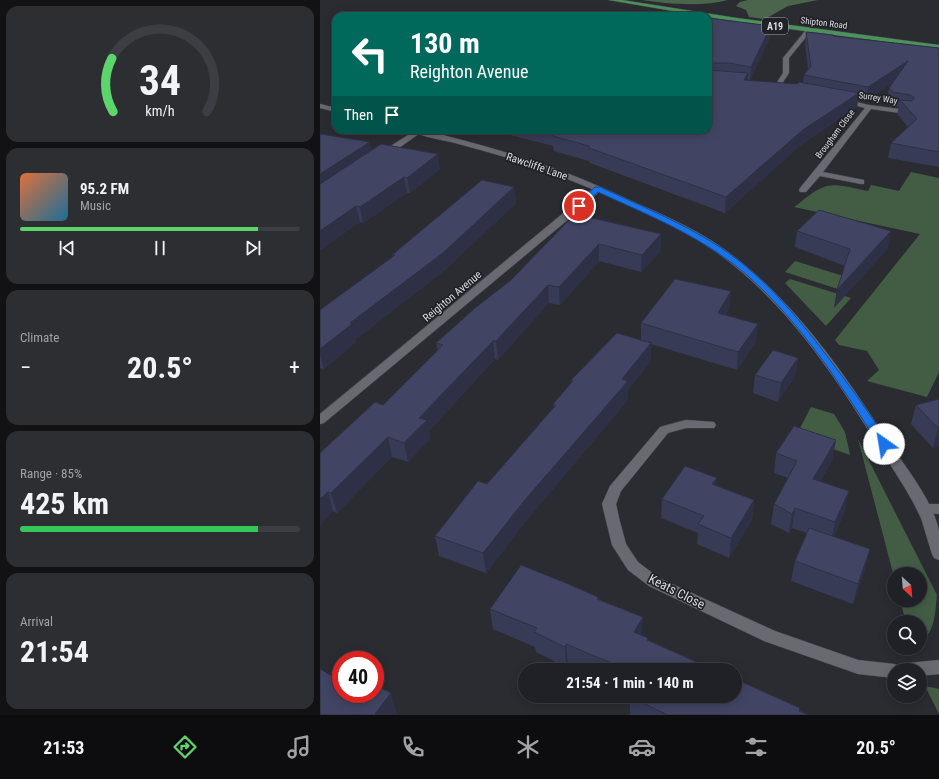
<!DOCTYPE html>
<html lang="en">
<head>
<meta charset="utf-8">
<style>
	:root { --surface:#202126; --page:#2d2e32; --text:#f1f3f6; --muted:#a2a3a7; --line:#3d3e43; --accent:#5cd56d }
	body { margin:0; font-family:"Roboto Condensed",sans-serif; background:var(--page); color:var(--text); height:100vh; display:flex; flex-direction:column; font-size:15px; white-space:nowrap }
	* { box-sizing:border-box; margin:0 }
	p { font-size:13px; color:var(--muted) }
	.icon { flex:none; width:22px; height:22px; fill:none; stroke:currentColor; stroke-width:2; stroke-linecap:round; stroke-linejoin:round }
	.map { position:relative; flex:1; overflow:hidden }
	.drawer { display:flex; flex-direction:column; gap:6px; padding:6px; background:#121215; width:320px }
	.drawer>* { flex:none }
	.guide { position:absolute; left:12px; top:12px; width:380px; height:122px; border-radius:12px; box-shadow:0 2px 10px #0003,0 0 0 1px var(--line); background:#00695c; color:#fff; overflow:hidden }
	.needle { width:26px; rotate:154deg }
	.fabs { position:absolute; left:567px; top:567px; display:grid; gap:8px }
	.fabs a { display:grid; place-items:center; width:40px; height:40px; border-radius:50%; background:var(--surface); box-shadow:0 2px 10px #0003,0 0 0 1px var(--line); font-size:20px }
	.speed { position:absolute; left:12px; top:651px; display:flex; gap:8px; font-size:20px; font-weight:700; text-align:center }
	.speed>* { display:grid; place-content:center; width:52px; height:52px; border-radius:50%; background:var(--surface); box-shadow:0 2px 10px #0003,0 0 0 1px var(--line); line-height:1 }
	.speed .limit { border:6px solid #d22; background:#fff; color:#111 }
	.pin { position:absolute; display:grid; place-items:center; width:34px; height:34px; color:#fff; margin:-17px; border:2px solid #fff; border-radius:50%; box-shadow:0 1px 4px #0007 }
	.me { position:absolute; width:44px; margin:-22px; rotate:328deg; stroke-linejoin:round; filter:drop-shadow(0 0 3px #0008) }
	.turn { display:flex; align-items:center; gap:14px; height:84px; padding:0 12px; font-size:18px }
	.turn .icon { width:52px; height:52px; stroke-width:2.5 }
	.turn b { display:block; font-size:28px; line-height:34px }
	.then { display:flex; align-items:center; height:38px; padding:0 12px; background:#0003; gap:8px; font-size:15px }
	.big { font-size:30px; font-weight:700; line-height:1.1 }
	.drawer .tile { flex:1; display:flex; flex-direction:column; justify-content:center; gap:6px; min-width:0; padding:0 14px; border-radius:12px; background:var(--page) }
	.drawer .dial { align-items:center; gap:0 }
	.dial svg { height:104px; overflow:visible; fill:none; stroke:var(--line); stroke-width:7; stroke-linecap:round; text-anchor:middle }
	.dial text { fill:var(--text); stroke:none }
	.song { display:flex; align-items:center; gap:12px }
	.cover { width:48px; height:48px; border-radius:6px; background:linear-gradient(135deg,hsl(20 70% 55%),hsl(200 70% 35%)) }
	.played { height:4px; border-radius:2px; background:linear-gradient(90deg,var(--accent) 85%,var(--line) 85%) }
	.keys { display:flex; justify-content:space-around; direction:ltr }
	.heat { display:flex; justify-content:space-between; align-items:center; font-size:22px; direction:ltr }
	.charge { height:6px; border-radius:3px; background:linear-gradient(90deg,#34c759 85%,var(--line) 0) }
	.trip { position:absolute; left:198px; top:663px; width:224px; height:40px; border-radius:20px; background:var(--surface); box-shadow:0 2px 10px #0003,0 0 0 1px var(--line); font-weight:700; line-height:40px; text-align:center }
	.tab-bar { display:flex; height:64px; justify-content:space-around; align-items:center; background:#0d0d0f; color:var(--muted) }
	.tab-bar .icon { width:28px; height:28px }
	.tab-bar .selected { color:var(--accent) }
	.tab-bar b { font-size:18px; color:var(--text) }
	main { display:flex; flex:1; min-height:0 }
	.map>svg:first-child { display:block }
</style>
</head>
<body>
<main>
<section class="drawer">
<div class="tile dial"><svg viewBox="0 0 100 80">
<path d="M14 69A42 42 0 1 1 86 69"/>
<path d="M14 69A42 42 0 0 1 13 28" stroke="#5cd56d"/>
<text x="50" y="56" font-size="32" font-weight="700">34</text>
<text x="50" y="72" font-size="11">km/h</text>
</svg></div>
<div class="tile">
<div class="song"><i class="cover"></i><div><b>95.2 FM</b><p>Music</p></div></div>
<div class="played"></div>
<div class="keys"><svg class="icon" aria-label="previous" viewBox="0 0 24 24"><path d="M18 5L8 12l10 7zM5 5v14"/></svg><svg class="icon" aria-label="pause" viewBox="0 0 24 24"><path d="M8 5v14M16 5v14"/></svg><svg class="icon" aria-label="next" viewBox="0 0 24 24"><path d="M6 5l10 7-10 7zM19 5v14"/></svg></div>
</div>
<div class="tile"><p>Climate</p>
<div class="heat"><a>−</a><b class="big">20.5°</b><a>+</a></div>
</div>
<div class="tile"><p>Range · 85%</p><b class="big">425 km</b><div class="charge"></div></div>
<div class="tile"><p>Arrival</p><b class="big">21:54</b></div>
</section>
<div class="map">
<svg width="619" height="715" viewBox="0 0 619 715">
	<rect width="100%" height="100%" fill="#2b2c32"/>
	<!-- green -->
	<g fill="#435d45">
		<path d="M591 172 619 178V372L607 397 547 381 559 370 547 351 519 345 515 340 600 234 474 207C484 200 495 189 507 186 519 183 536 189 548 191L551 185 579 191Z"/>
		<polygon points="475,261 533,279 524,291 465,272"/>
		<polygon points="470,279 531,298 506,326 465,283"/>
		<polygon points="491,407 514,414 525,432 530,455 476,436"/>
		<path d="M538 439 617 595C615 611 616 632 600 642V622H586L580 600H600V574H574V577Z"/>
		<polygon points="605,686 619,689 619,714"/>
	</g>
	<!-- forest -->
	<g fill="#4a654c">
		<path d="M322 0H408C382 7 347 4 322 0Z"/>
		<polygon points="428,0 498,0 468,6 445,19 429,17 426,10 416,6 420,2"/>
	</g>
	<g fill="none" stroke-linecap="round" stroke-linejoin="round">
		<!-- minor casing -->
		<g stroke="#47484d" stroke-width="1">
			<g id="minor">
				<polygon points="486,30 491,31 469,58 469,73 459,88 455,88 454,87 463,73 463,58"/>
				<polygon points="524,99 549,105 587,110 590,112 587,114 551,109 503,172 544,180 544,184 541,184 500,176 486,192 480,192 479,190 480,188 545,108 522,102 522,100"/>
				<polygon points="96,130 103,131 66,157 60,157 60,153"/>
				<polygon points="275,187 278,187 282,189 262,208 4,423 0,424 0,414"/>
				<polygon points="366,420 394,422 396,425 394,428 366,428 348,433 301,491 296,504 299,518 306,544 318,562 339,578 455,631 538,660 574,664 580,666 581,668 582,665 588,663 619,660 619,674 600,676 600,670 574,670 574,678 538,674 444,641 329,586 308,570 292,545 282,504 290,486 340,427"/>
				<polygon points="605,504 619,504 619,514 600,513 598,509 600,505"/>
			</g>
		</g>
		<!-- tertiary casing -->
		<g stroke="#47484d" stroke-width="1">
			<g id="tertiary">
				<polygon points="0,104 16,108 16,112 0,108"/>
				<path d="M91 130H103C146 141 189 152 230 167 259 177 288 190 316 203 351 218 386 234 416 258 476 305 521 369 562 432 581 462 612 497 619 531 619 540 619 550 619 560L614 558 612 554 601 518 593 502C582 482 569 463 557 444 513 373 465 301 396 252 349 219 289 196 235 174 202 161 168 152 135 143 124 140 100 137 91 130Z"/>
			</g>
		</g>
		<!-- primary casing -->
		<g stroke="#47484d" stroke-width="1">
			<polygon id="primary" points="289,0 302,0 417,18 619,45 619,49 417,22"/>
		</g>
		<!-- minor -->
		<use href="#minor" fill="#696a71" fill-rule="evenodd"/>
		<!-- tertiary -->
		<use href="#tertiary" fill="#696a71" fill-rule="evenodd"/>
		<!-- primary -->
		<use href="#primary" fill="#4b925b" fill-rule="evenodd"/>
	</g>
	<!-- wall -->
	<g fill="#383b55">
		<polygon points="388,18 451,26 450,38 430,80 427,79 427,81 477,84 483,83 484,75 488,69 485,44 486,32 513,36 619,48 619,167 568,158 571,143 588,127 577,114 579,107 570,105 567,101 569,88 573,82 546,101 538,99 537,107 482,144 405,213 270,163 269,161 234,151 233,146 171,130 388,130"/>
		<polygon points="51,151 120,169 90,193 87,193 43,223 40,222 0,250"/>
		<polygon points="194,187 196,203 125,270 35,340 36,342 4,369 0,368 0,310 73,257 72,255"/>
		<polygon points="255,214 341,251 321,272 279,261 240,305 229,303 178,360 175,359 109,431 110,439 88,462 72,457 17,513 13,511 0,525 0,453 63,405 118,351 116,343 191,280"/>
		<polygon points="477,231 568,248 514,308 517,290 525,266 475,247"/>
		<polygon points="411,291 409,309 406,315 436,342 417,370 331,344 331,361 308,390 308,400 206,521 166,573 119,556 115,536 167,484 234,408 233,404 251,383 251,380 321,340 321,323"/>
		<polygon points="478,358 475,376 458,402 433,393 435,375"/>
		<polygon points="619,399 619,446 613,448 591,424 596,405"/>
		<polygon points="516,440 512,460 500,481 525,511 514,536 545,569 533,604 471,581 475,561 487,533 472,528 469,533 451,524 454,504 468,478 454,473 456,453"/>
		<polygon points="396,486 434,500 432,520 409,558 377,544 378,533 341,518 342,499"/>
		<polygon points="278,597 279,599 322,636 328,638 328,640 388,667 398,670 262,670 248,664 246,667 216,652 215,647 173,629 170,609"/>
		<polygon points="423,683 489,715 310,715 310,697"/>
	</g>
	<!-- shaded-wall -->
	<g fill="#2e3045">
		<polygon points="451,26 450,38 430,80 431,67"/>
		<polygon points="588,61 586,74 546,101 548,87"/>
		<polygon points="428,73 427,86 424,80"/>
		<polygon points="539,93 537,107 482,144 405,213 406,197 484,129"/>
		<polygon points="50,142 52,157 0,192 0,174"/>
		<polygon points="118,154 120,169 90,193 87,178"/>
		<polygon points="84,177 87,193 43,223 40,207"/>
		<polygon points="194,187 196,203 125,270 35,340 36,342 4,369 0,355 0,349 30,323"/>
		<polygon points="36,206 40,222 0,250 0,231"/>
		<polygon points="571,231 568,248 514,308 517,290"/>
		<polygon points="341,234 341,251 321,272 322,255"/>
		<polygon points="279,244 279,261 240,305 239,287"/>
		<polygon points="228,285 229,303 178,360 176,341"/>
		<polygon points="411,291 409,309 396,331 398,313"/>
		<polygon points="438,324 436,342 417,370 418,352"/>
		<polygon points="173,341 175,359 109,431 110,439 88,462 84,443 99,418"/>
		<polygon points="331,343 331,361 308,390 308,400 206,521 166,573 163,553 302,379"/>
		<polygon points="478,358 475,376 458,402 461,383"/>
		<polygon points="618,428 619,428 619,446 613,448"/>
		<polygon points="68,437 72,457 17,513 11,493"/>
		<polygon points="516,440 512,460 489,498 493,479"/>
		<polygon points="397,478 395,497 392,484"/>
		<polygon points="529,491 525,511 511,542 515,522"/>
		<polygon points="8,492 13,511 0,525 0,499"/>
		<polygon points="434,500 432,520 409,558 411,538"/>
		<polygon points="475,508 472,528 469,533 472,514"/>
		<polygon points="550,549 545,569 533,604 538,584"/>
		<polygon points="323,617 322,637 314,632"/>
		<polygon points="246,644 248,664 246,667 245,647"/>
		<polygon points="71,693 77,713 76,715 55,715 55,714"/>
	</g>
	<!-- building -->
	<g fill="#414563" stroke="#2e3045">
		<polygon points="342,12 374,16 331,16"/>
		<polygon points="388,18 451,26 431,67 409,63 389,63 388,64"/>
		<polygon points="486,32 513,35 513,36 619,48 619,152 571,143 597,119 580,100 591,101 594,99 594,97 590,95 573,92 569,88 588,61 548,87 484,75 491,66"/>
		<polygon points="388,70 428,73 424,80 477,84 479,82 539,93 484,129 406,197 269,148 269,146 233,136 239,132 229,130 388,130"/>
		<polygon points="0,134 1,134 50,142 0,174"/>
		<polygon points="61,144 118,154 87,178 84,177 40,207 36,206 0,231 0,184"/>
		<polygon points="162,180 194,187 123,253 30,323 32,324 0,349 0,310 75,255 72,255"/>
		<polygon points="499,210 571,231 517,290 530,249 477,231"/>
		<polygon points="255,214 341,234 322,255 279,244 239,287 228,285 176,341 173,341 99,418 107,420 84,443 68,437 11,493 8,492 0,499 0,453 55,402 63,405 123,345 116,343 155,308 191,280"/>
		<polygon points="355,279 411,291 398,313 438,324 418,352 321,323"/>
		<polygon points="297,333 331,343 302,379 308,381 204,501 163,553 115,536 158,481 167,484 236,405 233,404 253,381 251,380"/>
		<polygon points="453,350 478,358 461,383 435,375"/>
		<polygon points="619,399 619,428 618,428 596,405"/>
		<polygon points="474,426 516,440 493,479 529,491 515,522 475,508 472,514 454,504 477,461 456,453"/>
		<polygon points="365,466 397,478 392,484 434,500 411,538 378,524 384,516 342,499"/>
		<polygon points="489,528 550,549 538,584 475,561"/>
		<polygon points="201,565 246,583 278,597 277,599 323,617 314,632 328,638 327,640 388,667 389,666 398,670 308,670 246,644 245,647 214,632 217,628 170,609"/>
		<polygon points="0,669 21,681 21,694 55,694 55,685 71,693 55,714 56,715 0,715"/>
		<polygon points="415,677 423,681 422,682 480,708 479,711 489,715 348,715 310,697 310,696 415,696"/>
	</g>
	<!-- route -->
	<path fill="#1a73e8" stroke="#114b97" d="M275 187H280C314 203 349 217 382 236 433 265 469 306 504 352 527 382 549 412 569 444L567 447H560C521 384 471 308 412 263 371 232 324 213 278 192L262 207H257V204Z"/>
	<g text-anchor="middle" stroke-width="3.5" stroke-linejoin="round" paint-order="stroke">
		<!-- far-street labels -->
		<g font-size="9" fill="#dbdce0" stroke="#212228">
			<text transform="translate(504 23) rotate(7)" y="3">Shipton Road</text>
			<text transform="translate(558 98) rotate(9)" y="3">Surrey Way</text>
			<text transform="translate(515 134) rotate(-53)" y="3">Brougham Close</text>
		</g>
		<!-- shield labels -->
		<rect fill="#212228" stroke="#a3a4a9" stroke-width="1" x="442" y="18" width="26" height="16" rx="3"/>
		<g font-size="10" font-weight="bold" fill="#dbdce0">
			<text x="455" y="30">A19</text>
		</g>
		<!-- street labels -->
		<g font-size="11" fill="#dbdce0" stroke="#212228">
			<text transform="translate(217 166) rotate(19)" y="4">Rawcliffe Lane</text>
			<text transform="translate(132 296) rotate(-40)" y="4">Reighton Avenue</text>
		</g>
		<!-- near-street labels -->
		<g font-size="13" fill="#dbdce0" stroke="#212228">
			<text transform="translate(357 591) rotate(27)" y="5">Keats Close</text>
		</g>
	</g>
</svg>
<div class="fabs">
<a><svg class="needle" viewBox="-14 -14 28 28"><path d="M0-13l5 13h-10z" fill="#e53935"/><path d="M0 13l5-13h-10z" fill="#a2a3a7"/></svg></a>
<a><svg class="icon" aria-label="search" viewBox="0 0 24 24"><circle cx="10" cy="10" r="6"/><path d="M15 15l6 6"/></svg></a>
<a><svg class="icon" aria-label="layers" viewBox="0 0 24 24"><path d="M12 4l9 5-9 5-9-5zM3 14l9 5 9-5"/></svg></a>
</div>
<div class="speed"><div class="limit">40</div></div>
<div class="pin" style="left:259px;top:206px;background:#d93025"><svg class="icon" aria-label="arrive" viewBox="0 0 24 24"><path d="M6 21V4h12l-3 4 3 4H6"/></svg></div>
<svg class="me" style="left:564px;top:444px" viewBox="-20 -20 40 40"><circle r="19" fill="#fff"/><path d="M0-13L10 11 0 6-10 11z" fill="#1a73e8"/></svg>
<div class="trip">21:54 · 1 min · 140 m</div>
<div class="guide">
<div class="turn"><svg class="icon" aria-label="left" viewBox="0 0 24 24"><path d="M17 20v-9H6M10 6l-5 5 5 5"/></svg><div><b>130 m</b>Reighton Avenue</div></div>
<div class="then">Then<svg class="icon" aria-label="arrive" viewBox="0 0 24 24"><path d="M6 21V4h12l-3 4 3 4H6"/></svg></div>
</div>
</div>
</main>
<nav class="tab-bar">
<b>21:53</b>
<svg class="icon selected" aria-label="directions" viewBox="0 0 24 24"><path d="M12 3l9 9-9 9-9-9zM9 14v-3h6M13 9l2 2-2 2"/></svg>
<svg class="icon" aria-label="music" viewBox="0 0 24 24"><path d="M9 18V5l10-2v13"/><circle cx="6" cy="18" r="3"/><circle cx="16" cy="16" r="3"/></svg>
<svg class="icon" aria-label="phone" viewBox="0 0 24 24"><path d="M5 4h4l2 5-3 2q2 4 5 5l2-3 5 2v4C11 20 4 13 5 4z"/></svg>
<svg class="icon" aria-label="climate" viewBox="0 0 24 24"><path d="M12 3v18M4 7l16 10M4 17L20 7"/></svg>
<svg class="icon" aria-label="car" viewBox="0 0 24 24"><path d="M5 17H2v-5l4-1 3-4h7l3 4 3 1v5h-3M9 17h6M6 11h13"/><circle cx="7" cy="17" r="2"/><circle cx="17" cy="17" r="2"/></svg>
<svg class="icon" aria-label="filters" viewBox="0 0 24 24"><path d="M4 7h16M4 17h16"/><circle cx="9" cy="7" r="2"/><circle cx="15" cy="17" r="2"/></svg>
<b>20.5°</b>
</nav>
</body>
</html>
